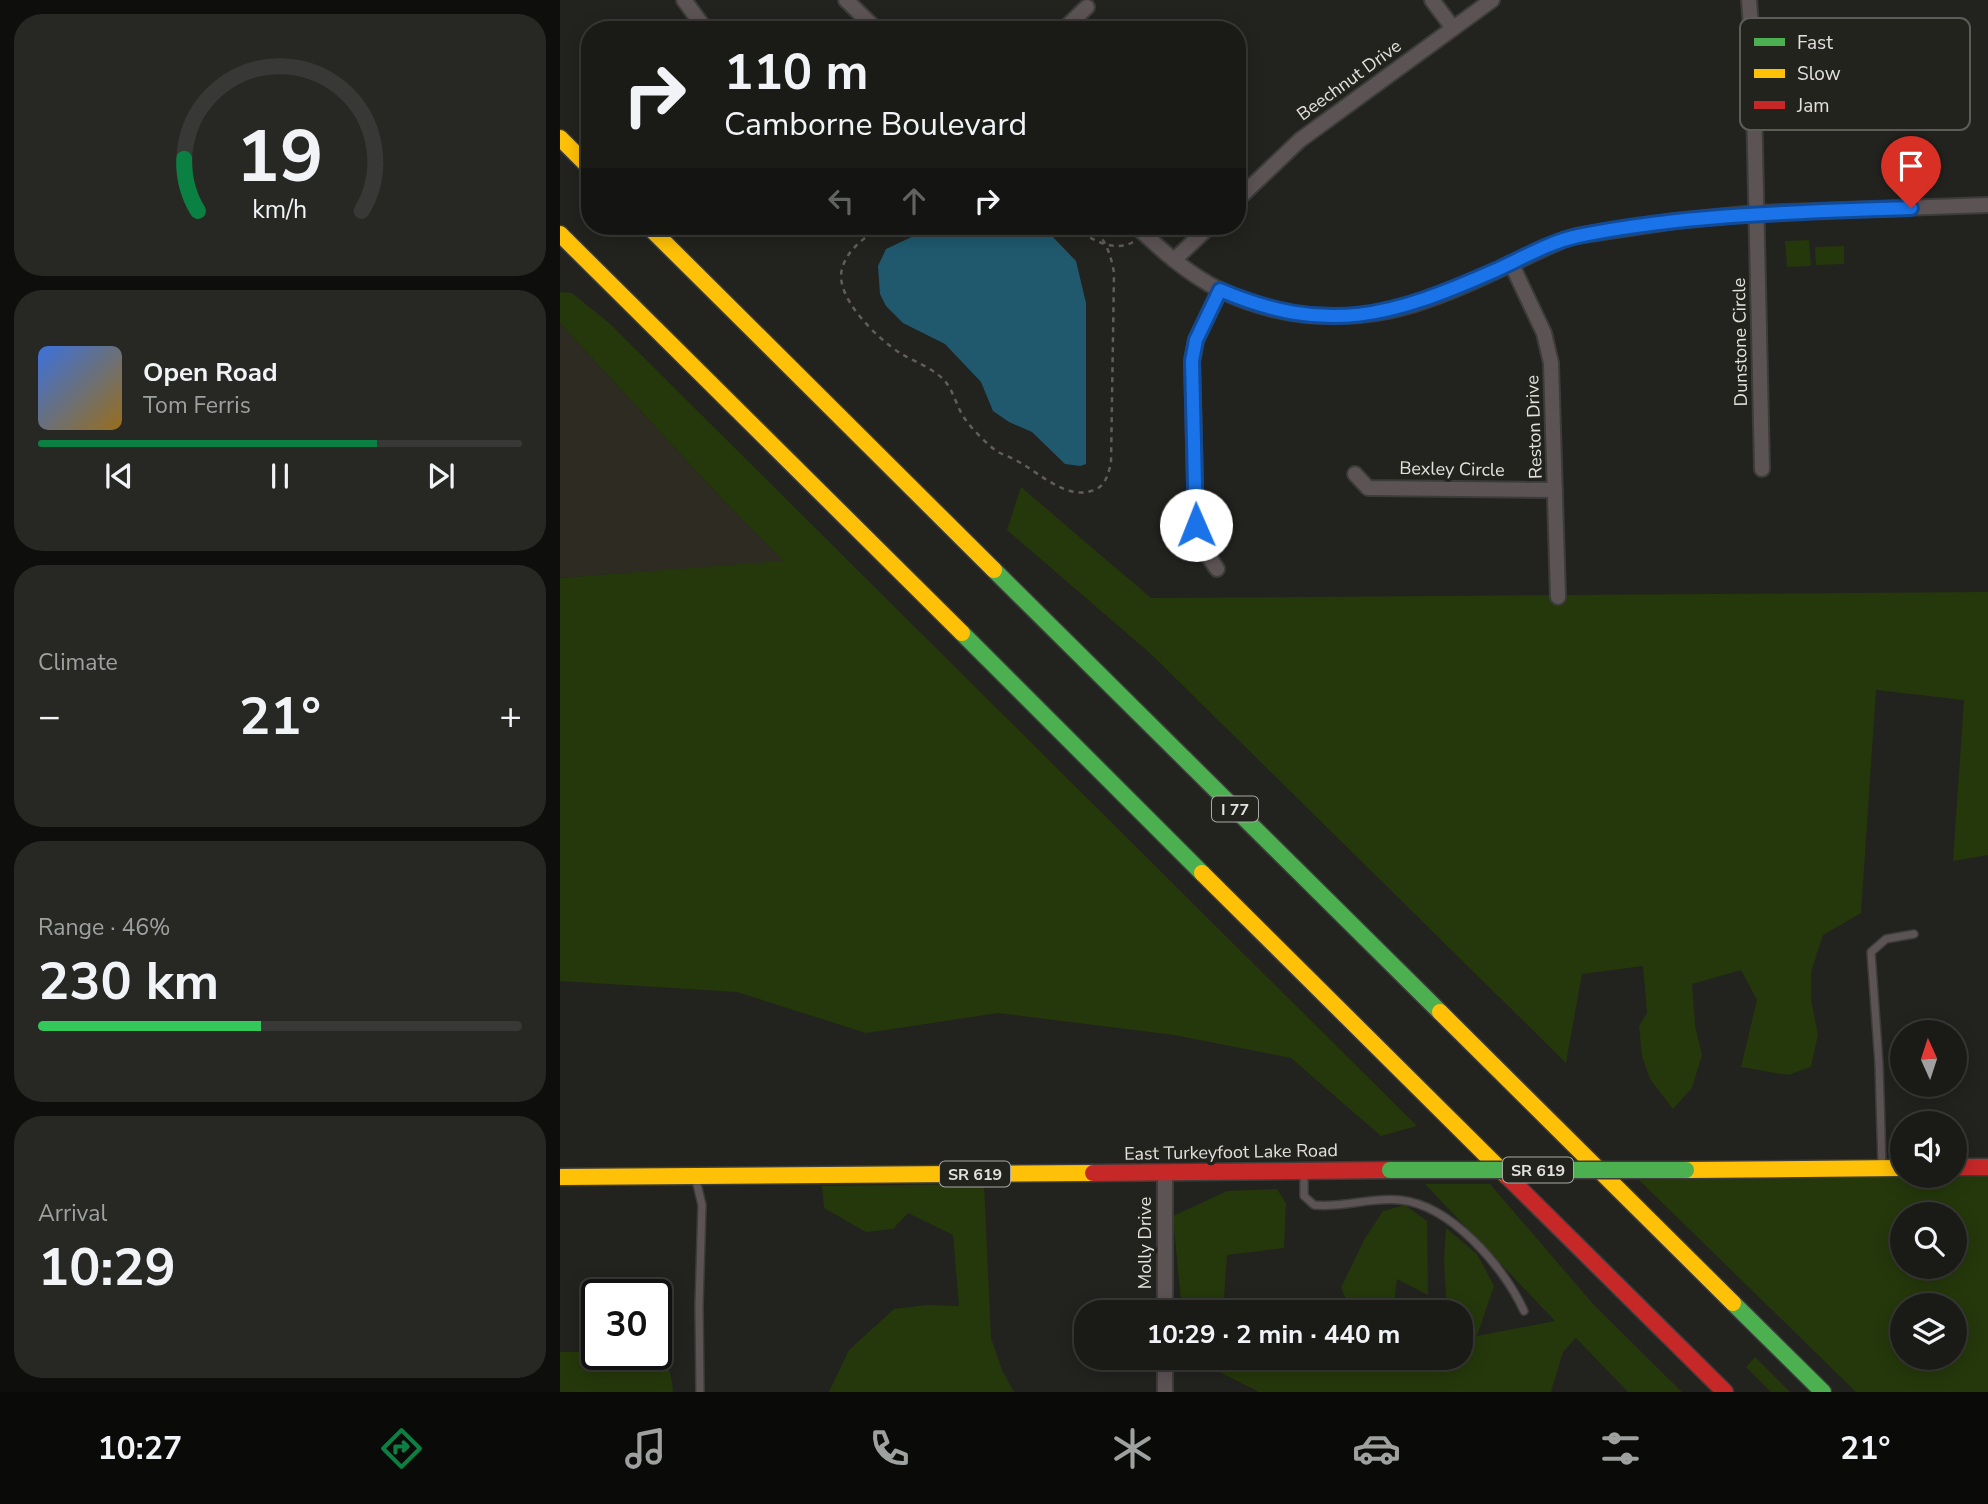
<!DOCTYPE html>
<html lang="en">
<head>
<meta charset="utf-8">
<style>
	:root { --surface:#1a1a17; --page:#272724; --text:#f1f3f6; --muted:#9fa1a1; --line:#383836; --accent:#0b8043 }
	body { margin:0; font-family:"Nunito Sans",sans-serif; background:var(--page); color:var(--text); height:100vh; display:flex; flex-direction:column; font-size:26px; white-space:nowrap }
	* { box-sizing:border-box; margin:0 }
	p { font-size:23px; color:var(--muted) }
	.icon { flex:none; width:38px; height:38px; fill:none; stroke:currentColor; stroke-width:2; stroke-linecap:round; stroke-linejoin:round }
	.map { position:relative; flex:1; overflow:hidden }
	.sheet { display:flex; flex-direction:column; gap:14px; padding:14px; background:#0e0e0d; width:560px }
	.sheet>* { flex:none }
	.guide { position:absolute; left:21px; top:21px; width:665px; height:214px; border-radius:28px; box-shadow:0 4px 18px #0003,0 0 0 2px var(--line); background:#1a1a17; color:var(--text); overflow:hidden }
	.needle { width:46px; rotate:357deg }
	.fabs { position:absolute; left:1330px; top:1020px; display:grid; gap:14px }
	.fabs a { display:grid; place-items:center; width:77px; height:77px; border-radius:50%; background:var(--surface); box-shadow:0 4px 18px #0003,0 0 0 2px var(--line); font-size:35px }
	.speed { position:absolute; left:21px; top:1279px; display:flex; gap:14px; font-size:35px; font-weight:700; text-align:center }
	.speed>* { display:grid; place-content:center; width:91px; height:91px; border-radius:50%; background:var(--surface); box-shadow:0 4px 18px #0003,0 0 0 2px var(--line); line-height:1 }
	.speed .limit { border:4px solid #111; border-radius:10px; background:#fff; color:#111 }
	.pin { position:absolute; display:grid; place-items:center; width:60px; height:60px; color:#fff; margin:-72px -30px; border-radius:50% 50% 50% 0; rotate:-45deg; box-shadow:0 0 7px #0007 }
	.pin .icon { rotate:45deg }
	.me { position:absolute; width:77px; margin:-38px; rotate:359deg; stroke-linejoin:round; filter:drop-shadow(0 0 5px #0008) }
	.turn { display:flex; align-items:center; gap:24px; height:147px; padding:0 28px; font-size:32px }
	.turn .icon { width:91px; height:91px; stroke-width:2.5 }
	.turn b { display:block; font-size:49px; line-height:60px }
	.lanes { display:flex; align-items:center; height:66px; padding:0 28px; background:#0003; justify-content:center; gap:35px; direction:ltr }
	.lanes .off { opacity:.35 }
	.big { font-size:52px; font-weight:700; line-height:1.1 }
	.sheet .card { flex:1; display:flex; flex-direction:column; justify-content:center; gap:10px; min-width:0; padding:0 24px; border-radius:28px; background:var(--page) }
	.sheet .dial { align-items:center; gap:0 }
	.dial svg { height:182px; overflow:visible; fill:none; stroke:var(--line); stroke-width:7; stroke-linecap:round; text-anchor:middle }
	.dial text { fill:var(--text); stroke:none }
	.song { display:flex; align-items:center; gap:21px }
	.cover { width:84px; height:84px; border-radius:10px; background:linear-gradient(135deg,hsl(220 70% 55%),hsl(40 70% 35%)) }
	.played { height:7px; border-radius:4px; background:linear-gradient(90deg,var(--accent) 70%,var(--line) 70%) }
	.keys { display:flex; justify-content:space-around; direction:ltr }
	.heat { display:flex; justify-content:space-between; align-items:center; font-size:38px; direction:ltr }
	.charge { height:10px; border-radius:5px; background:linear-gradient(90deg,#34c759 46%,var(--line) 0) }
	.trip { position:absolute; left:514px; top:1300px; width:399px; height:70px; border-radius:28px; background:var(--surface); box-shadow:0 4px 18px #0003,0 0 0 2px var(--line); font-weight:700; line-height:70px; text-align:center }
	.dock { display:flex; height:112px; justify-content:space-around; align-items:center; background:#0a0a09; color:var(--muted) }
	.dock .icon { width:49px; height:49px }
	.dock .current { color:var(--accent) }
	.dock b { font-size:32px; color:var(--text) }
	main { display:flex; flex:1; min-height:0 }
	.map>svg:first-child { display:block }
</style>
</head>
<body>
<main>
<section class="sheet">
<div class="card dial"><svg viewBox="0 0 100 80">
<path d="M14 69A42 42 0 1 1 86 69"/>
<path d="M14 69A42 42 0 0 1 8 46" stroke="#0b8043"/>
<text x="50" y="56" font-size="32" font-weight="700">19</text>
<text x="50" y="72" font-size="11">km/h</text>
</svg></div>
<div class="card">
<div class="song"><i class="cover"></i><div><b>Open Road</b><p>Tom Ferris</p></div></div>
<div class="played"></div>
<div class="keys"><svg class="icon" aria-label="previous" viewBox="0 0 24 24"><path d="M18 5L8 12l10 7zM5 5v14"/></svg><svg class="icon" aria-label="pause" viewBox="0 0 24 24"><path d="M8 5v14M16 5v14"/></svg><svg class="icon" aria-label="next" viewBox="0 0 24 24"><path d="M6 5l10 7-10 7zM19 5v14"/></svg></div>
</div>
<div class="card"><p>Climate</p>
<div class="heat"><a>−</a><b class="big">21°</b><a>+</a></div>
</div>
<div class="card"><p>Range · 46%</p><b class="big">230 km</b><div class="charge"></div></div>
<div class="card"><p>Arrival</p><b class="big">10:29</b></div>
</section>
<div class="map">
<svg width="1428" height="1392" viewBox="0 0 1428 1392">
	<rect width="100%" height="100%" fill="#22221f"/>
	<!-- built -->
	<polygon fill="#2d2b22" points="0,323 147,483 224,562 0,578"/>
	<!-- green -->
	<g fill="#25380b" fill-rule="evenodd">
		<polygon points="1249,240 1251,266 1227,267 1225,241"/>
		<polygon points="1284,246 1284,264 1256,265 1255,247"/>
		<polygon points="0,292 12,293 49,323 857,1126 821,1136 731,1058 614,1035 438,1013 306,1033 177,992 0,981 0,578 223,561 147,483 0,323"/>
		<polygon points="461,487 591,598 1428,592 1428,855 1393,861 1404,700 1316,690 1301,913 1263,935 1251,972 1251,999 1258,1035 1251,1067 1228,1075 1181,1067 1197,1000 1181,970 1132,984 1135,1025 1142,1055 1132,1088 1113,1109 1090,1079 1082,1056 1079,1026 1087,1013 1083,966 1022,974 1006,1063 591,654 447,530"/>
		<path d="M1428 1173V1392H1296L1079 1180 1395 1176ZM1342 1214H1395V1267H1342ZM1342 1306H1395V1358H1342Z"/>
		<polygon points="424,1184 431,1338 442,1370 454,1392 269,1392 289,1350 334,1309 367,1305 399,1306 393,1235 348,1213 333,1229 306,1232 264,1208 262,1186"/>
		<polygon points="865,1184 930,1184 1033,1304 1122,1392 1068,1392 1016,1338 1003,1352 991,1392 699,1392 632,1358 766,1358 782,1363 785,1358 901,1358 901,1312 887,1312 884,1260 886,1228 917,1254 934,1286 917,1336 995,1321"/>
		<polygon points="717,1189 726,1203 724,1248 667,1255 663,1312 622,1312 613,1216 667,1191"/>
		<polygon points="845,1205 867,1221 868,1295 837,1279 833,1312 792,1312 781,1288 804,1240 823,1211"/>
		<path d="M37 1347V1354L83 1355 84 1359 91 1355C109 1362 112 1374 113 1392H0V1352H30Z"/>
		<polygon points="1195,1357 1230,1392 1211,1392 1186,1367"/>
	</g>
	<!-- water -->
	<polygon fill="#20596e" points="375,226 478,226 490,234 516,261 526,303 526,464 520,466 505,464 472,432 449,422 433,411 421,382 385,344 343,323 326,306 320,294 318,266 326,249"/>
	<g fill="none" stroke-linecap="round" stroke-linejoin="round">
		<!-- lane casing -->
		<g stroke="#3c3c3b" stroke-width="10">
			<g id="lane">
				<polyline points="1322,1166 1319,1064 1311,952 1326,939 1354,934"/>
				<path d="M744 1175V1196L754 1205C783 1208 811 1197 840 1200 891 1205 944 1267 964 1311"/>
				<polyline points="136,1180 142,1205 139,1305 140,1392"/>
			</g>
		</g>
		<!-- street casing -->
		<g stroke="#3c3c3b" stroke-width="18">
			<g id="street">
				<polyline points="124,0 146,30"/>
				<polyline points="286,0 317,30"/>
				<polyline points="872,0 893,28"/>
				<polyline points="1189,0 1193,56 1202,469"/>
				<polyline points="503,30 527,7"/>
				<polyline points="677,200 740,140 932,0"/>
				<path d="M576 226C601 250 628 274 660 290 718 319 789 324 852 305 904 289 953 262 1003 240L1016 236 1115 221 1196 213 1428 205"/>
				<polyline points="614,260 650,226"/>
				<polyline points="951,263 984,333 991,363 998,597"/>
				<polyline points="795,474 808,488 995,490"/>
				<polyline points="657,569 640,543 636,525 632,361 636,340 660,290"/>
				<polyline points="605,1173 605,1312"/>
				<polyline points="605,1358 605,1392"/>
			</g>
		</g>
		<!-- fast casing -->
		<g stroke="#3c3c3b" stroke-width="19">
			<g id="fast">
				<polyline points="434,570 880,1012"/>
				<polyline points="402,633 642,873"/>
				<polyline points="1173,1303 1263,1392"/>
			</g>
		</g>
		<!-- slow casing -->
		<g stroke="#3c3c3b" stroke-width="19">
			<g id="slow">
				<polyline points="0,138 30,168"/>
				<polyline points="88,226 434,570"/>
				<polyline points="0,234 402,633"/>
				<polyline points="642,873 947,1176"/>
				<polyline points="880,1012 1173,1303"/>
				<polyline points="1126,1170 1342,1168"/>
				<polyline points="0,1177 533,1173"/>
			</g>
		</g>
		<!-- jam casing -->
		<g stroke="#3c3c3b" stroke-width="19">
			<g id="jam">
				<polyline points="1395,1167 1428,1167"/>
				<polyline points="533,1173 830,1170"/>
				<polyline points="947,1176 1165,1392"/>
			</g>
		</g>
		<!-- path -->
		<g stroke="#625d5d" stroke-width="2.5" stroke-dasharray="5 5" stroke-linecap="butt">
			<path d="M321 226C306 237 287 249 282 269 274 297 318 339 340 353 355 362 373 368 385 381 394 392 397 408 405 419 412 429 425 442 435 450 442 455 451 457 459 462 479 473 506 499 531 491 545 488 548 475 551 463L554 273C551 254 545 239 532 226"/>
			<path d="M514 226C528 239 555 253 573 242"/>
		</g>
		<!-- lane -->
		<use href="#lane" stroke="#5c5355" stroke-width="7"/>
		<!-- street -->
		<use href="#street" stroke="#5c5355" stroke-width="14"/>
		<!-- fast -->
		<use href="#fast" stroke="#4caf50" stroke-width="16"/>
		<!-- slow -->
		<use href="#slow" stroke="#ffc107" stroke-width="16"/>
		<!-- jam -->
		<use href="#jam" stroke="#c62828" stroke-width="16"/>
		<!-- fast-bridge casing -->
		<g stroke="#3c3c3b" stroke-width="19" stroke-linecap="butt">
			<polyline id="fast-bridge" points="830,1170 1126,1170"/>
		</g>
		<!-- fast-bridge -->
		<use href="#fast-bridge" stroke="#4caf50" stroke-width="16"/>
	</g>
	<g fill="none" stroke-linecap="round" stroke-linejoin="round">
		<!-- route casing -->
		<g stroke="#114b97" stroke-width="18">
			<path id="route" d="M636 525 632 361 636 340 660 290C768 336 832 316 934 271 961 259 989 242 1018 236 1127 214 1239 212 1351 208"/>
		</g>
		<!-- route -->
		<use href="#route" stroke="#1a73e8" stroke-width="12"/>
	</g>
	<g text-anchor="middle" stroke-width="7" stroke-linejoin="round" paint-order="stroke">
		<!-- shield labels -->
		<g fill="#23231e" stroke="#a9a8a5" stroke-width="2">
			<rect x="652" y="796.5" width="46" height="25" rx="5"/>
			<rect x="943" y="1157.5" width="70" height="25" rx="5"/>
			<rect x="380" y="1161.5" width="70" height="25" rx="5"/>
		</g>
		<g font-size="16" font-weight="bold" fill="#e2e1df">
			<text x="675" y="815">I 77</text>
			<text x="978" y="1176">SR 619</text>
			<text x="415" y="1180">SR 619</text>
		</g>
		<!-- street labels -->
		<g font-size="18" fill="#e2e1df" stroke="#23231e">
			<text transform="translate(789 80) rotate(-36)" y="6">Beechnut Drive</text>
			<text transform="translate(1180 342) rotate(-91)" y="6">Dunstone Circle</text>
			<text transform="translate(974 427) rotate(-92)" y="6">Reston Drive</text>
			<text transform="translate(892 469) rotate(1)" y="6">Bexley Circle</text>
			<text transform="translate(671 1152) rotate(-1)" y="6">East Turkeyfoot Lake Road</text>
			<text transform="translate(585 1243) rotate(-90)" y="6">Molly Drive</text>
		</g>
	</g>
	<!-- legend -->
	<rect x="1180" y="18" width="230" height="112" rx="10" fill="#23231e" stroke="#5c5c58" stroke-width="2"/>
	<rect x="1194" y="38" width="31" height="8" fill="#4caf50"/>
	<rect x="1194" y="69" width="31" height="9" fill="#ffc107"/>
	<rect x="1194" y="101" width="31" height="8" fill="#c62828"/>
	<g font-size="19" fill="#e2e1df">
		<text x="1237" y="49">Fast</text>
		<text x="1237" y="80">Slow</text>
		<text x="1237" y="112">Jam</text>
	</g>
</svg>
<div class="fabs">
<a><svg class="needle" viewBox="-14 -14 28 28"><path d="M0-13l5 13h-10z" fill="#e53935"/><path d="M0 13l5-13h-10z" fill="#9fa1a1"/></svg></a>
<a><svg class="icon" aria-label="sound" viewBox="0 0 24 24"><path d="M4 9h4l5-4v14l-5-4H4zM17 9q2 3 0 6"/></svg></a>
<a><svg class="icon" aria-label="search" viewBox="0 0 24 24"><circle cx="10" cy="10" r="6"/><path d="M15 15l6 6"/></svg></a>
<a><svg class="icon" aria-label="layers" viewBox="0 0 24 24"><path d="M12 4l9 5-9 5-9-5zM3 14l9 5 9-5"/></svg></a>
</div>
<div class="speed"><div class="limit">30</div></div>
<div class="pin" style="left:1351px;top:208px;background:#d93025"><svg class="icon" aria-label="arrive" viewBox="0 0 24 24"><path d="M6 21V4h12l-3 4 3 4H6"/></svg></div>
<svg class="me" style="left:636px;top:525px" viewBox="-20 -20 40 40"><circle r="19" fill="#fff"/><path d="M0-13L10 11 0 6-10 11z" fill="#1a73e8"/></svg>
<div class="trip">10:29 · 2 min · 440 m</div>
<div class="guide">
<div class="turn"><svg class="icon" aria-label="right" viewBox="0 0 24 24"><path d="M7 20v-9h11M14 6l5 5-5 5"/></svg><div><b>110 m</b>Camborne Boulevard</div></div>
<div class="lanes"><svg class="icon off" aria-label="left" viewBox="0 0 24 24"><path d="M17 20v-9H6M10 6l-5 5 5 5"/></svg><svg class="icon off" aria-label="ahead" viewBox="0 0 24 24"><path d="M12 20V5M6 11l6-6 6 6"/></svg><svg class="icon" aria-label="right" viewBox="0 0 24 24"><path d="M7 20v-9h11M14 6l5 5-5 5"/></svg></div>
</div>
</div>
</main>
<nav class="dock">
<b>10:27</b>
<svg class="icon current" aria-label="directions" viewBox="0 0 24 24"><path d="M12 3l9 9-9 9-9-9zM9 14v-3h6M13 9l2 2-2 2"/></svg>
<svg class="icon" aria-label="music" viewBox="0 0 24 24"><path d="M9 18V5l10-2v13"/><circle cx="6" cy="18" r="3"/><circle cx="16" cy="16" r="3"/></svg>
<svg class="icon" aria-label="phone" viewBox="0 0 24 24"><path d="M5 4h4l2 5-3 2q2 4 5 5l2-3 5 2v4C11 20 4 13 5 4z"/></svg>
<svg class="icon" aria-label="climate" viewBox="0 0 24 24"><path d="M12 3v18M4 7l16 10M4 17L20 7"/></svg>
<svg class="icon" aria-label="car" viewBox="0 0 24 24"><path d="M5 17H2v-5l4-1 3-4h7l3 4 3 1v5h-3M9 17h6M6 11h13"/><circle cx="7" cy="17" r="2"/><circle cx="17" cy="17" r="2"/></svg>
<svg class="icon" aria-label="filters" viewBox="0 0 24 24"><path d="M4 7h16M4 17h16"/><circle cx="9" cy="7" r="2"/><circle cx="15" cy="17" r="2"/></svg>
<b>21°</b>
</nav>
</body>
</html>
